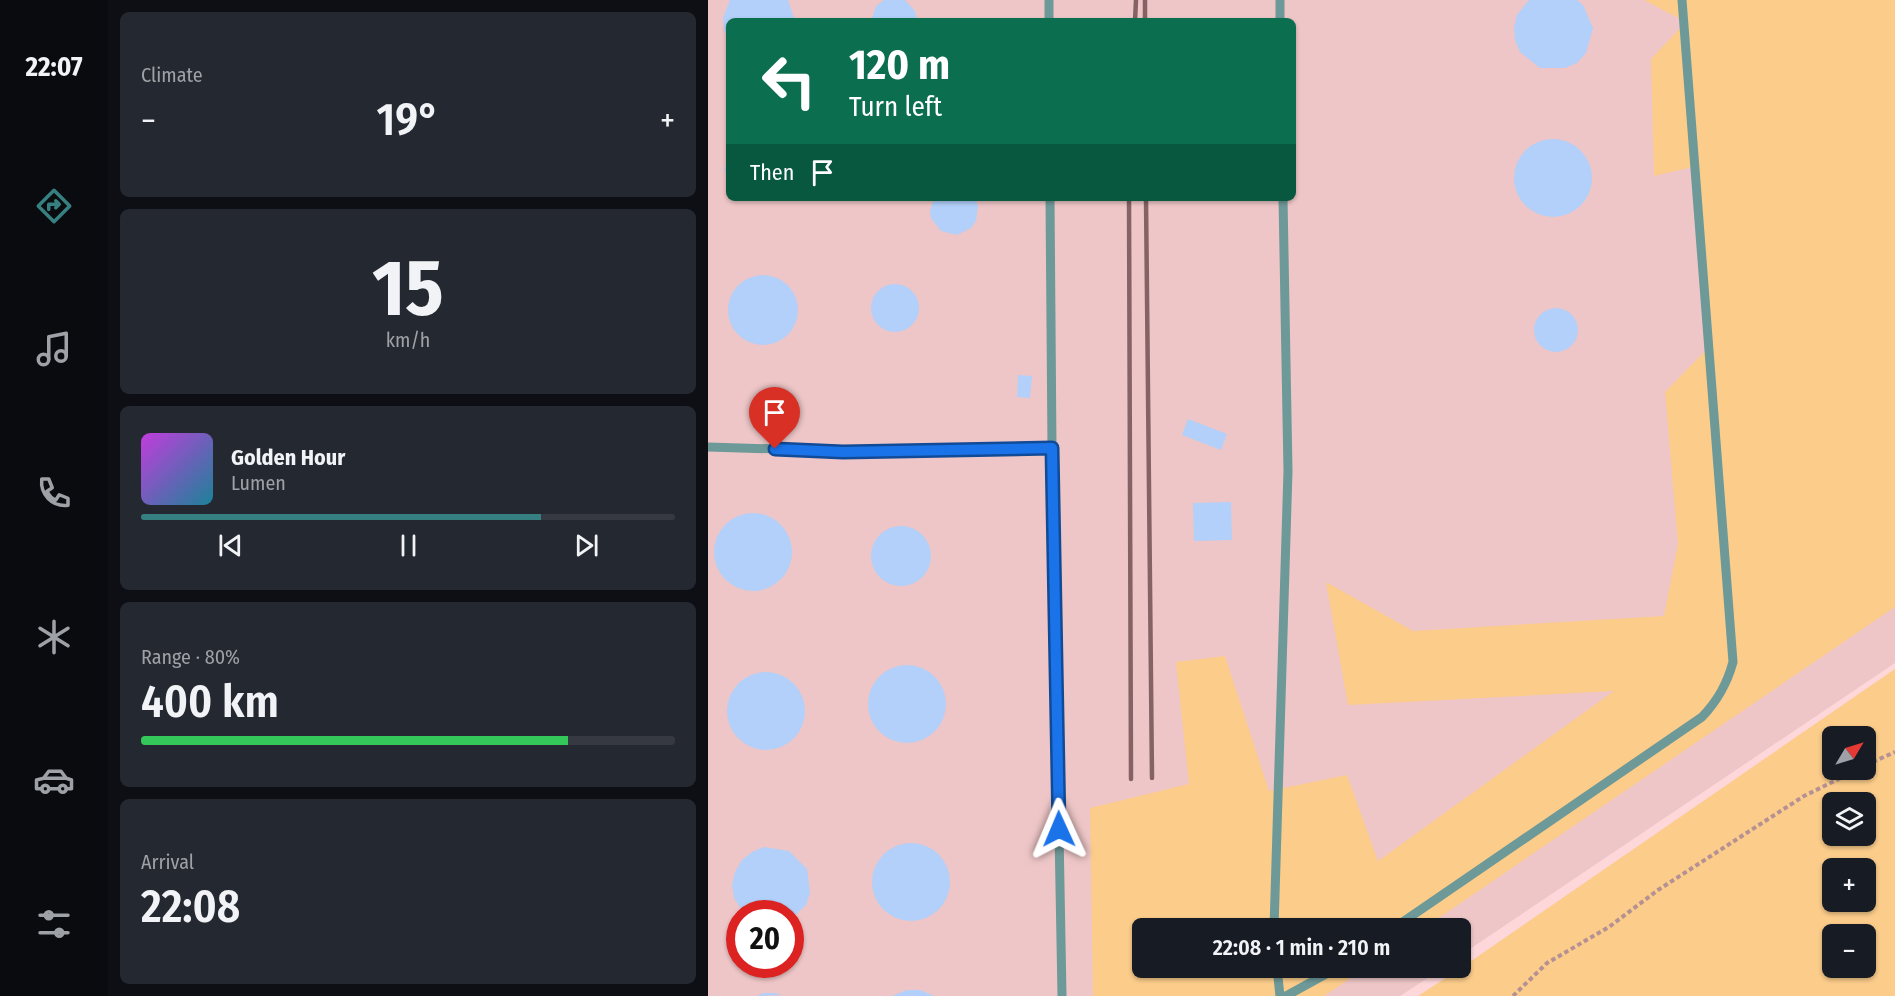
<!DOCTYPE html>
<html lang="en">
<head>
<meta charset="utf-8">
<style>
	:root { --surface:#171b24; --page:#242831; --text:#f1f3f6; --muted:#9ea1a6; --line:#363941; --accent:#378081 }
	body { margin:0; font-family:"Fira Sans Condensed",sans-serif; background:var(--page); color:var(--text); height:100vh; display:flex; flex-direction:column; font-size:22px; white-space:nowrap }
	* { box-sizing:border-box; margin:0 }
	p { font-size:20px; color:var(--muted) }
	.icon { flex:none; width:33px; height:33px; fill:none; stroke:currentColor; stroke-width:2; stroke-linecap:round; stroke-linejoin:round }
	.map { position:relative; flex:1; overflow:hidden }
	.details { display:flex; flex-direction:column; gap:12px; padding:12px; background:#0d0f14; width:600px }
	.details>* { flex:none }
	.hud { position:absolute; left:18px; top:18px; width:570px; height:183px; border-radius:9px; box-shadow:0 2px 4px #0004; background:#0b6e4f; color:#fff; overflow:hidden }
	.needle { width:39px; rotate:52deg }
	.buttons { position:absolute; left:1114px; top:726px; display:grid; gap:12px }
	.buttons a { display:grid; place-items:center; width:54px; height:54px; border-radius:9px; background:var(--surface); box-shadow:0 2px 4px #0004; font-size:30px }
	.speed { position:absolute; left:18px; top:900px; display:flex; gap:12px; font-size:30px; font-weight:700; text-align:center }
	.speed>* { display:grid; place-content:center; width:78px; height:78px; border-radius:50%; background:var(--surface); box-shadow:0 2px 4px #0004; line-height:1 }
	.speed .limit { border:9px solid #d22; background:#fff; color:#111 }
	.pin { position:absolute; display:grid; place-items:center; width:51px; height:51px; color:#fff; margin:-62px -26px; border-radius:50% 50% 50% 0; rotate:-45deg; box-shadow:0 0 6px #0007 }
	.pin .icon { rotate:45deg }
	.me { position:absolute; width:66px; margin:-33px; rotate:359deg; stroke-linejoin:round; filter:drop-shadow(0 0 4px #0008) }
	.turn { display:flex; align-items:center; gap:21px; height:126px; padding:0 24px; font-size:27px }
	.turn .icon { width:78px; height:78px; stroke-width:2.5 }
	.turn b { display:block; font-size:42px; line-height:51px }
	.then { display:flex; align-items:center; height:57px; padding:0 24px; background:#0003; gap:12px; font-size:22px }
	.big { font-size:45px; font-weight:600; line-height:1.1 }
	.details .widget { flex:1; display:flex; flex-direction:column; justify-content:center; gap:9px; min-width:0; padding:0 21px; border-radius:9px; background:var(--page) }
	.details .dial { align-items:center; gap:0 }
	.dial b { font-size:78px; line-height:1 }
	.song { display:flex; align-items:center; gap:18px }
	.cover { width:72px; height:72px; border-radius:9px; background:linear-gradient(135deg,hsl(290 70% 55%),hsl(190 70% 35%)) }
	.played { height:6px; border-radius:3px; background:linear-gradient(90deg,var(--accent) 75%,var(--line) 75%) }
	.keys { display:flex; justify-content:space-around; direction:ltr }
	.heat { display:flex; justify-content:space-between; align-items:center; font-size:33px; direction:ltr }
	.charge { height:9px; border-radius:4px; background:linear-gradient(90deg,#34c759 80%,var(--line) 0) }
	.trip { position:absolute; left:424px; top:918px; width:339px; height:60px; border-radius:9px; background:var(--surface); box-shadow:0 2px 4px #0004; font-weight:600; line-height:60px; text-align:center }
	main { display:flex; flex:1; min-height:0 }
	.tabs { display:flex; flex-direction:column; width:108px; justify-content:space-around; align-items:center; background:#090b0e; color:var(--muted) }
	.tabs .icon { width:42px; height:42px }
	.tabs .active { color:var(--accent) }
	.tabs b { font-size:27px; color:var(--text) }
	.map>svg:first-child { display:block }
</style>
</head>
<body>
<main>
<nav class="tabs">
<b>22:07</b>
<svg class="icon active" aria-label="directions" viewBox="0 0 24 24"><path d="M12 3l9 9-9 9-9-9zM9 14v-3h6M13 9l2 2-2 2"/></svg>
<svg class="icon" aria-label="music" viewBox="0 0 24 24"><path d="M9 18V5l10-2v13"/><circle cx="6" cy="18" r="3"/><circle cx="16" cy="16" r="3"/></svg>
<svg class="icon" aria-label="phone" viewBox="0 0 24 24"><path d="M5 4h4l2 5-3 2q2 4 5 5l2-3 5 2v4C11 20 4 13 5 4z"/></svg>
<svg class="icon" aria-label="climate" viewBox="0 0 24 24"><path d="M12 3v18M4 7l16 10M4 17L20 7"/></svg>
<svg class="icon" aria-label="car" viewBox="0 0 24 24"><path d="M5 17H2v-5l4-1 3-4h7l3 4 3 1v5h-3M9 17h6M6 11h13"/><circle cx="7" cy="17" r="2"/><circle cx="17" cy="17" r="2"/></svg>
<svg class="icon" aria-label="filters" viewBox="0 0 24 24"><path d="M4 7h16M4 17h16"/><circle cx="9" cy="7" r="2"/><circle cx="15" cy="17" r="2"/></svg>
</nav>
<section class="details">
<div class="widget"><p>Climate</p>
<div class="heat"><a>−</a><b class="big">19°</b><a>+</a></div>
</div>
<div class="widget dial"><b>15</b><p>km/h</p></div>
<div class="widget">
<div class="song"><i class="cover"></i><div><b>Golden Hour</b><p>Lumen</p></div></div>
<div class="played"></div>
<div class="keys"><svg class="icon" aria-label="previous" viewBox="0 0 24 24"><path d="M18 5L8 12l10 7zM5 5v14"/></svg><svg class="icon" aria-label="pause" viewBox="0 0 24 24"><path d="M8 5v14M16 5v14"/></svg><svg class="icon" aria-label="next" viewBox="0 0 24 24"><path d="M6 5l10 7-10 7zM19 5v14"/></svg></div>
</div>
<div class="widget"><p>Range · 80%</p><b class="big">400 km</b><div class="charge"></div></div>
<div class="widget"><p>Arrival</p><b class="big">22:08</b></div>
</section>
<div class="map">
<svg width="1187" height="996" viewBox="0 0 1187 996">
	<rect width="100%" height="100%" fill="#fdd7d9"/>
	<!-- built -->
	<path fill="#eec6c7" fill-rule="evenodd" d="M0 0H1187V663L753 955V928H435V968H735L692 996H0ZM21 21H585V198H21ZM32 914H82V964H32Z"/>
	<!-- green -->
	<g fill="#fbcc8a" fill-rule="evenodd">
		<polygon points="936,0 1187,0 1187,607 716,928 435,928 435,968 658,968 616,996 385,996 382,808 481,784 468,662 517,656 561,791 639,775 670,861 906,691 640,705 618,582 705,631 956,616 970,544 957,392 1005,343 989,166 946,176 943,59 978,22"/>
		<path d="M1187 669V996H710L753 968ZM1125 736H1158V770H1125ZM1125 802H1158V836H1125ZM1125 868H1158V902H1125ZM1125 934H1158V968H1125Z"/>
	</g>
	<!-- building -->
	<g fill="#b2d0f9">
		<polygon points="22,0 80,0 87,21 21,21 21,42 16,30 15,18"/>
		<polygon points="176,0 197,0 207,11 209,21 163,21 168,6"/>
		<polygon points="821,0 869,0 875,5 885,28 878,53 869,63 857,68 832,68 812,52 807,40 806,28 809,15"/>
		<circle cx="845" cy="178" r="39"/>
		<polygon points="21,148 21,181 20,181 17,169"/>
		<polygon points="41,198 66,198 48,201"/>
		<polygon points="226,198 267,198 270,206 268,221 263,228 249,235 233,231 223,218 222,211"/>
		<circle cx="55" cy="310" r="35"/>
		<circle cx="187" cy="308" r="24"/>
		<circle cx="848" cy="330" r="22"/>
		<polygon points="310,375 324,376 322,398 309,397"/>
		<polygon points="480,419 519,434 513,450 474,435"/>
		<polygon points="523,502 524,540 486,541 485,503"/>
		<circle cx="45" cy="552" r="39"/>
		<circle cx="193" cy="556" r="30"/>
		<circle cx="199" cy="704" r="39"/>
		<circle cx="58" cy="711" r="39"/>
		<circle cx="203" cy="882" r="39"/>
		<polygon points="56,847 81,851 99,869 102,893 98,905 82,920 82,914 36,914 26,898 24,885 27,872 34,860 44,852"/>
		<polygon points="199,990 212,990 226,996 184,996"/>
		<polygon points="55,993 67,993 74,995 49,996"/>
	</g>
	<g fill="none" stroke-linecap="round" stroke-linejoin="round">
		<!-- path -->
		<g stroke="#b59193" stroke-width="4" stroke-dasharray="4.5 3" stroke-linecap="butt">
			<polyline points="1158,765 1187,752"/>
			<polyline points="805,996 839,963 901,927 950,890 1096,796 1149,770"/>
		</g>
		<!-- service -->
		<g stroke="#6d9998" stroke-width="9">
			<polyline points="341,0 341,21"/>
			<polyline points="572,0 572,21"/>
			<polyline points="0,447 135,451 344,448 342,198"/>
			<polyline points="344,448 354,996"/>
			<polyline points="566,928 580,471 575,198"/>
			<path d="M686 928 994 717C1010 700 1019 684 1025 662L974 0"/>
			<polyline points="569,968 572,996"/>
			<polyline points="578,996 629,968"/>
		</g>
		<!-- rail -->
		<g stroke="#846265" stroke-width="4.5">
			<polyline points="437,0 437,21"/>
			<polyline points="427,21 428,0"/>
			<polyline points="421,198 423,779"/>
			<polyline points="438,198 444,778"/>
		</g>
	</g>
	<g fill="none" stroke-linecap="round" stroke-linejoin="round">
		<!-- route casing -->
		<g stroke="#114b97" stroke-width="15">
			<polyline id="route" points="67,449 135,452 344,448 351,829"/>
		</g>
		<!-- route -->
		<use href="#route" stroke="#1a73e8" stroke-width="10"/>
	</g>
</svg>
<div class="buttons">
<a><svg class="needle" viewBox="-14 -14 28 28"><path d="M0-13l5 13h-10z" fill="#e53935"/><path d="M0 13l5-13h-10z" fill="#9ea1a6"/></svg></a>
<a><svg class="icon" aria-label="layers" viewBox="0 0 24 24"><path d="M12 4l9 5-9 5-9-5zM3 14l9 5 9-5"/></svg></a>
<a>+</a>
<a>−</a>
</div>
<div class="speed"><div class="limit">20</div></div>
<div class="pin" style="left:67px;top:449px;background:#d93025"><svg class="icon" aria-label="arrive" viewBox="0 0 24 24"><path d="M6 21V4h12l-3 4 3 4H6"/></svg></div>
<svg class="me" style="left:351px;top:829px" viewBox="-20 -20 40 40"><path d="M0-17L14 15 0 8-14 15z" fill="#1a73e8" stroke="#fff" stroke-width="4"/></svg>
<div class="trip">22:08 · 1 min · 210 m</div>
<div class="hud">
<div class="turn"><svg class="icon" aria-label="left" viewBox="0 0 24 24"><path d="M17 20v-9H6M10 6l-5 5 5 5"/></svg><div><b>120 m</b>Turn left</div></div>
<div class="then">Then<svg class="icon" aria-label="arrive" viewBox="0 0 24 24"><path d="M6 21V4h12l-3 4 3 4H6"/></svg></div>
</div>
</div>
</main>
</body>
</html>
